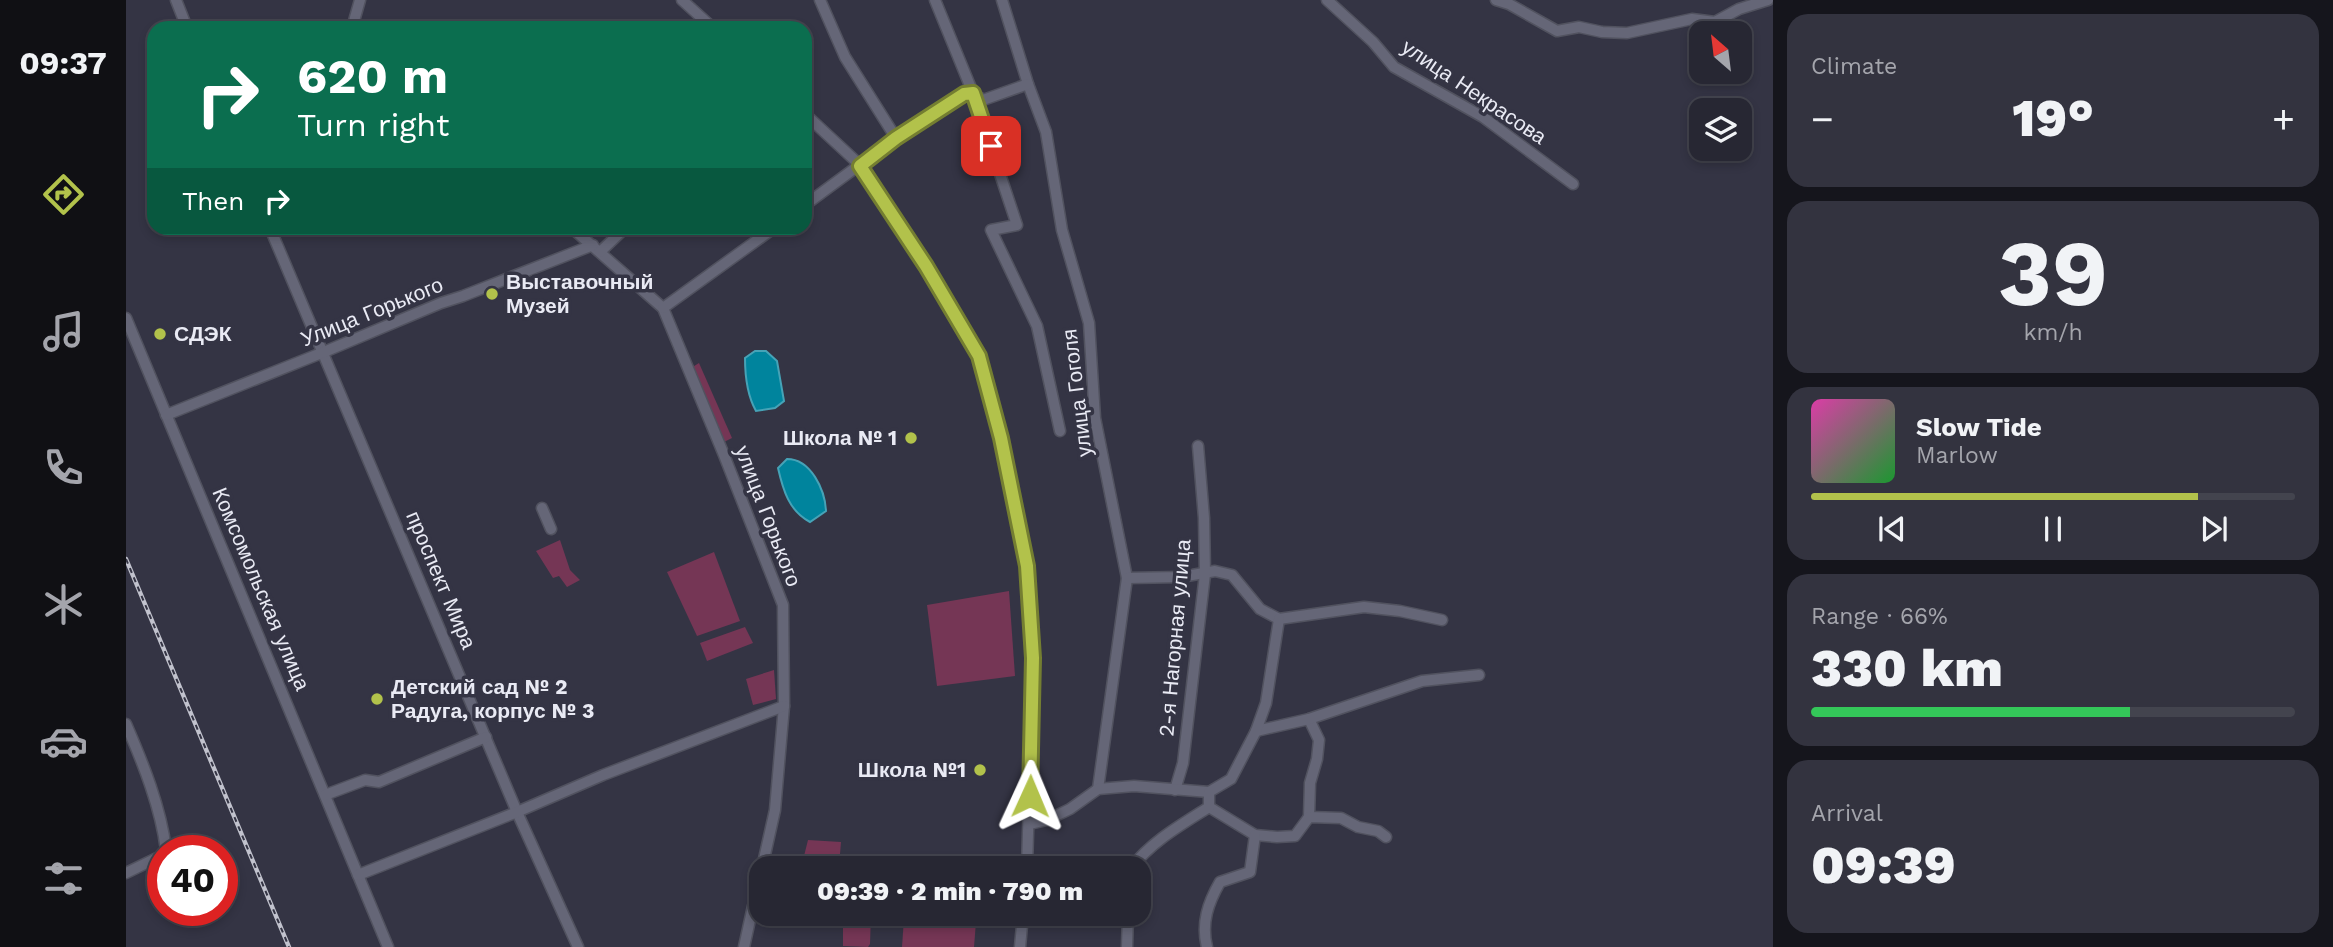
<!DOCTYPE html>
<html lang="en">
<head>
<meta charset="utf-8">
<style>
	:root { --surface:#272733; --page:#33333f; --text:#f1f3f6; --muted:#a4a5ac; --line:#43444e; --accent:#b2c24b }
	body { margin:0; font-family:"Work Sans",sans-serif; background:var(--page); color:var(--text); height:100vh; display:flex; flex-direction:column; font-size:26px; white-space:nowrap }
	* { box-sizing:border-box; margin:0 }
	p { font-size:23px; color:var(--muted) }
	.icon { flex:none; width:38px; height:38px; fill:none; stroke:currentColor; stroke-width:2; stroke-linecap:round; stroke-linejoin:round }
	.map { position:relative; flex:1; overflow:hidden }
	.panel { display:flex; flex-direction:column; gap:14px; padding:14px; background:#15151c; width:560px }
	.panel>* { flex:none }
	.guide { position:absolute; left:21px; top:21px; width:665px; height:214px; border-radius:21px; box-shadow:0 4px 10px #0003,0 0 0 2px var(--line); background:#0b6e4f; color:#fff; overflow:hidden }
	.needle { width:46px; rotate:332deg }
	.fabs { position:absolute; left:1563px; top:21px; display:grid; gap:14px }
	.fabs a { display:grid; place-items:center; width:63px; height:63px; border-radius:14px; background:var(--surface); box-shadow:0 4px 10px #0003,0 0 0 2px var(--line); font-size:35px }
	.speed { position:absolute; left:21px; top:835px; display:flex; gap:14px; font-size:35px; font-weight:700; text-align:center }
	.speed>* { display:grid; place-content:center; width:91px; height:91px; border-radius:50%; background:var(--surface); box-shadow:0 4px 10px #0003,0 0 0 2px var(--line); line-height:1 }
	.speed .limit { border:10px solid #d22; background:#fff; color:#111 }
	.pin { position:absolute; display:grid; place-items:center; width:60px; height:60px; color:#fff; margin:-30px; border-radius:14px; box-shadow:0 4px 10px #0006 }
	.me { position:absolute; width:77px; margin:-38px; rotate:1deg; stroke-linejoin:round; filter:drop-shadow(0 0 5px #0008) }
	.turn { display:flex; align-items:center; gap:24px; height:147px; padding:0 35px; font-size:32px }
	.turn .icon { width:91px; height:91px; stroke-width:2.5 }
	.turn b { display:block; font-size:49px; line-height:60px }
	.then { display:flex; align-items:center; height:66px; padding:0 35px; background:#0003; gap:14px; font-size:26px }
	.big { font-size:52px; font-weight:800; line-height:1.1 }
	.panel .card { flex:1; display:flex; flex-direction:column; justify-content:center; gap:10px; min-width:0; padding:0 24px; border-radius:21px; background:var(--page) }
	.panel .dial { align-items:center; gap:0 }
	.dial b { font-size:91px; line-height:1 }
	.song { display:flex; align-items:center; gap:21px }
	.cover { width:84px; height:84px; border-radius:10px; background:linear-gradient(135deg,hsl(320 70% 55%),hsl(130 70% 35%)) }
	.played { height:7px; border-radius:4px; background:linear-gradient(90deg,var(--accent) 80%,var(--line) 80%) }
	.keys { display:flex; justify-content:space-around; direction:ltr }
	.heat { display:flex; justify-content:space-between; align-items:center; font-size:38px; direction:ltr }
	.charge { height:10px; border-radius:5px; background:linear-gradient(90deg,#34c759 66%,var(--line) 0) }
	.trip { position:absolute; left:623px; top:856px; width:402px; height:70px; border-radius:21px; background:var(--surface); box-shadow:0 4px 10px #0003,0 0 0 2px var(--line); font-weight:800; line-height:70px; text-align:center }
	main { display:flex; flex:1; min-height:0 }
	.menu { display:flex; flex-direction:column; width:126px; justify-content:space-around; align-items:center; background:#101014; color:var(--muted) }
	.menu .icon { width:49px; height:49px }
	.menu .active { color:var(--accent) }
	.menu b { font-size:32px; color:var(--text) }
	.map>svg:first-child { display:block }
</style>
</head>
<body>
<main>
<nav class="menu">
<b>09:37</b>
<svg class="icon active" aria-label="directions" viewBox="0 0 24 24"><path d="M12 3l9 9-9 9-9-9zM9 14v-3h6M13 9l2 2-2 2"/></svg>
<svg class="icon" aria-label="music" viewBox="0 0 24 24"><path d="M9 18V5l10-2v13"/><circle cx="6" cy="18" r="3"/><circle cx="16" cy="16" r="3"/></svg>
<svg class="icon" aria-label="phone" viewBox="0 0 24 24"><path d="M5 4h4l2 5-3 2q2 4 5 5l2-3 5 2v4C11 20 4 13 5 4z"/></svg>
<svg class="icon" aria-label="climate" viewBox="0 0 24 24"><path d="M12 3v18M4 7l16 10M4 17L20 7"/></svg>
<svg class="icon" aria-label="car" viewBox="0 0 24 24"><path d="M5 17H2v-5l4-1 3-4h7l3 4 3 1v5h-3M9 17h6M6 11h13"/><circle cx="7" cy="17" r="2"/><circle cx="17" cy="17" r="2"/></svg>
<svg class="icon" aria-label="filters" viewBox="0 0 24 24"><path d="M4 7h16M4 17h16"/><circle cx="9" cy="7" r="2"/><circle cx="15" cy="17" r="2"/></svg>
</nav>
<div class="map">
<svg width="1647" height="947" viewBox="0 0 1647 947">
	<rect width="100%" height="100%" fill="#343444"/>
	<!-- green -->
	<g fill="#753655">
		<polygon points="573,363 606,438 598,442 565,368"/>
		<polygon points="434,540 444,570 454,580 441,587 433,576 427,578 410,551"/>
		<polygon points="588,552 614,621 571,636 541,572"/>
		<polygon points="883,591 889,676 811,686 801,605"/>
		<polygon points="619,627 627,643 581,661 574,643"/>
		<polygon points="648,670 650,699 627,705 620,679"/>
		<polygon points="682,840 715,842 713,866 677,860"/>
		<polygon points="717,914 745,914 744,944 742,947 717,946"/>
		<polygon points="778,918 850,922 848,947 776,947"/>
	</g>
	<!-- water -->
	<g fill="#00849d" stroke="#46a3b7" stroke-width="2">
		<path d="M629 351H640L651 361 658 401 649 408 630 411C621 395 619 377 619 358Z"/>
		<path d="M661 459C685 459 699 490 700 511L684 522C663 511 657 490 652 468Z"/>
	</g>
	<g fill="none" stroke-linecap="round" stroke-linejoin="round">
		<!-- minor casing -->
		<g stroke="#51525f" stroke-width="13">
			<g id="minor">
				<polyline points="50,0 61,28"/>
				<polyline points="556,0 587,28"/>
				<polyline points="694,0 719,57 770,138"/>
				<polyline points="809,0 847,93 891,225 865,230 911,326 934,431"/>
				<polyline points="876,0 902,84 920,132 936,230 963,323 969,418 1001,578 972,789"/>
				<polyline points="1201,0 1247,42 1268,67 1357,117 1447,184"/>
				<polyline points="1370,0 1383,4 1431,31 1453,27 1476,32 1501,33 1566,19 1589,22 1613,9 1642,0"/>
				<polyline points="226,28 234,0"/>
				<polyline points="490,28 491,27"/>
				<polyline points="679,114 734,165 742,177 800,266 853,356 875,438 901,566 907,658 901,868"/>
				<polyline points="679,205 770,138 838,95 847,93 857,100 902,84"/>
				<polyline points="144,228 391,812 452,947"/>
				<polyline points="446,228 537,308 598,455 657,605 658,706 649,810 636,868"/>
				<polyline points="474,252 499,228"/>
				<polyline points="537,308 648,228"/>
				<polyline points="0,318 262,947"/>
				<polyline points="40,415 198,352 315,303 337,296 467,245"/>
				<polyline points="416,508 425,529"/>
				<polyline points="1001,578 1055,577 1089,571 1106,575 1134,609 1153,619 1238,607 1274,611 1316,620"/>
				<polyline points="1183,719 1193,740 1191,759 1184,783 1183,817"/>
				<path d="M0 724C17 763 35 808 40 850"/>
				<polyline points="1130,731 1183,719 1296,681 1353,675"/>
				<polyline points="1049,790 1057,763 1079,574 1078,518 1072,446"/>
				<polyline points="199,795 239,780 253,782 360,737"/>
				<polyline points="1083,807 1129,835 1151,837 1169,836 1183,817 1215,818 1232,827 1252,831 1260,837"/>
				<polyline points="903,824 921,820 944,809 972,789 1008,786 1083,792"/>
				<polyline points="901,864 970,868"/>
				<path d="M1005 868C1026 841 1055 825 1083 807V792L1105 779 1130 731 1140 703 1153 619"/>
				<polyline points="0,873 37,855"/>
				<polyline points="232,875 391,812 477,775 658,706"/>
				<polyline points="618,947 635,870"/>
				<polyline points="894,947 897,914"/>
				<polyline points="1001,947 1002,914"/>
				<path d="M1081 947C1075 923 1082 903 1094 882L1124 872 1129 835"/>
			</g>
		</g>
		<!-- minor -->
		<use href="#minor" stroke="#656677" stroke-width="10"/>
		<!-- rail casing -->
		<g stroke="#c1c2cd" stroke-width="4.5">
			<polyline id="rail" points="0,559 163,947"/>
		</g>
		<!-- rail -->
		<use href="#rail" stroke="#343444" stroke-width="2" stroke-dasharray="5" stroke-linecap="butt"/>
	</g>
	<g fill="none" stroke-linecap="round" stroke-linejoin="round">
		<!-- route casing -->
		<g stroke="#747e31" stroke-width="18">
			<polyline id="route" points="865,146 847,93 838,94 770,138 734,166 800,266 853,356 875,438 901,566 907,658 904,796"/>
		</g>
		<!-- route -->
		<use href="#route" stroke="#b2c24b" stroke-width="12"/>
	</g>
	<!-- markers -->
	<g fill="#b2c24b" stroke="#343444" stroke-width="2.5">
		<circle cx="366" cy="294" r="7"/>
		<circle cx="34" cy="334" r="7"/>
		<circle cx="785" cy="438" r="7"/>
		<circle cx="251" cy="699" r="7"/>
		<circle cx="854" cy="770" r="7"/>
	</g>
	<g text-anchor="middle" stroke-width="7" stroke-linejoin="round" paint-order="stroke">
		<!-- street labels -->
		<g font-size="21" fill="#e9eaf4" stroke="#343444">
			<text transform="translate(1348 92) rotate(34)" y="7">улица Некрасова</text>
			<text transform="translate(246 312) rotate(-22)" y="7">Улица Горького</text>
			<text transform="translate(951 393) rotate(-97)" y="7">улица Гоголя</text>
			<text transform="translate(642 516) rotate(69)" y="7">улица Горького</text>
			<text transform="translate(315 580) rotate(67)" y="7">проспект Мира</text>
			<text transform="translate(135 589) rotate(67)" y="7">Комсомольская улица</text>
			<text transform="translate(1049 638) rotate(-85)" y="7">2-я Нагорная улица</text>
		</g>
		<!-- poi labels -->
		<g font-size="21" font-weight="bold" fill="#e9eaf4" stroke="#343444" text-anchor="start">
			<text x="380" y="289">Выставочный<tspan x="380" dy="24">Музей</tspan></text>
			<text x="48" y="341">СДЭК</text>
			<text x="771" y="445" text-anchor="end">Школа № 1</text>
			<text x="265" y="694">Детский сад № 2<tspan x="265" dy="24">Радуга, корпус № 3</tspan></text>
			<text x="840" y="777" text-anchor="end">Школа №1</text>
		</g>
	</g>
</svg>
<div class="fabs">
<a><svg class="needle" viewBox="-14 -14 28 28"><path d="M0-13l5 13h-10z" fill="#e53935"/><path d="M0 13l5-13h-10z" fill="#a4a5ac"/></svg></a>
<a><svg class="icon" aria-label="layers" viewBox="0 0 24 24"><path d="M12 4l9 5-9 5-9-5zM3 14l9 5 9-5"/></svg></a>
</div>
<div class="speed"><div class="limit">40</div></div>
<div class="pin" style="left:865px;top:146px;background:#d93025"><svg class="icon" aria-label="arrive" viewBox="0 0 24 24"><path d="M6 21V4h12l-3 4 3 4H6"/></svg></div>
<svg class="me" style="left:904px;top:796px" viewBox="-20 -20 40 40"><path d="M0-17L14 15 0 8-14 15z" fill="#b2c24b" stroke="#fff" stroke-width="4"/></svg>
<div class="trip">09:39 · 2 min · 790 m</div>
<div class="guide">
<div class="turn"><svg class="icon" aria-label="right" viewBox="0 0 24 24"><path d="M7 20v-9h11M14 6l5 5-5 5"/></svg><div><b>620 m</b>Turn right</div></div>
<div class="then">Then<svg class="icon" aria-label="right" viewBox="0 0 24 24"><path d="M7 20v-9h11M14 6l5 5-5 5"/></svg></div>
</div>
</div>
<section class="panel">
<div class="card"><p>Climate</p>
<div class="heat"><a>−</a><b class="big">19°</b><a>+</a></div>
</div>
<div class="card dial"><b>39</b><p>km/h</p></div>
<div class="card">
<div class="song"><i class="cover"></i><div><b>Slow Tide</b><p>Marlow</p></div></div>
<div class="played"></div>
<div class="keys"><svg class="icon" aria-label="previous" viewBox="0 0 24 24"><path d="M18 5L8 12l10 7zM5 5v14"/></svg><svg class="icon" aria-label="pause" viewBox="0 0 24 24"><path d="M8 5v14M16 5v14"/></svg><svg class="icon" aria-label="next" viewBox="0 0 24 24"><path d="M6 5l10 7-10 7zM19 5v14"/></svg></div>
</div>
<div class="card"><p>Range · 66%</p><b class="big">330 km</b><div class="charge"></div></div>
<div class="card"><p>Arrival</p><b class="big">09:39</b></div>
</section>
</main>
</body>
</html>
